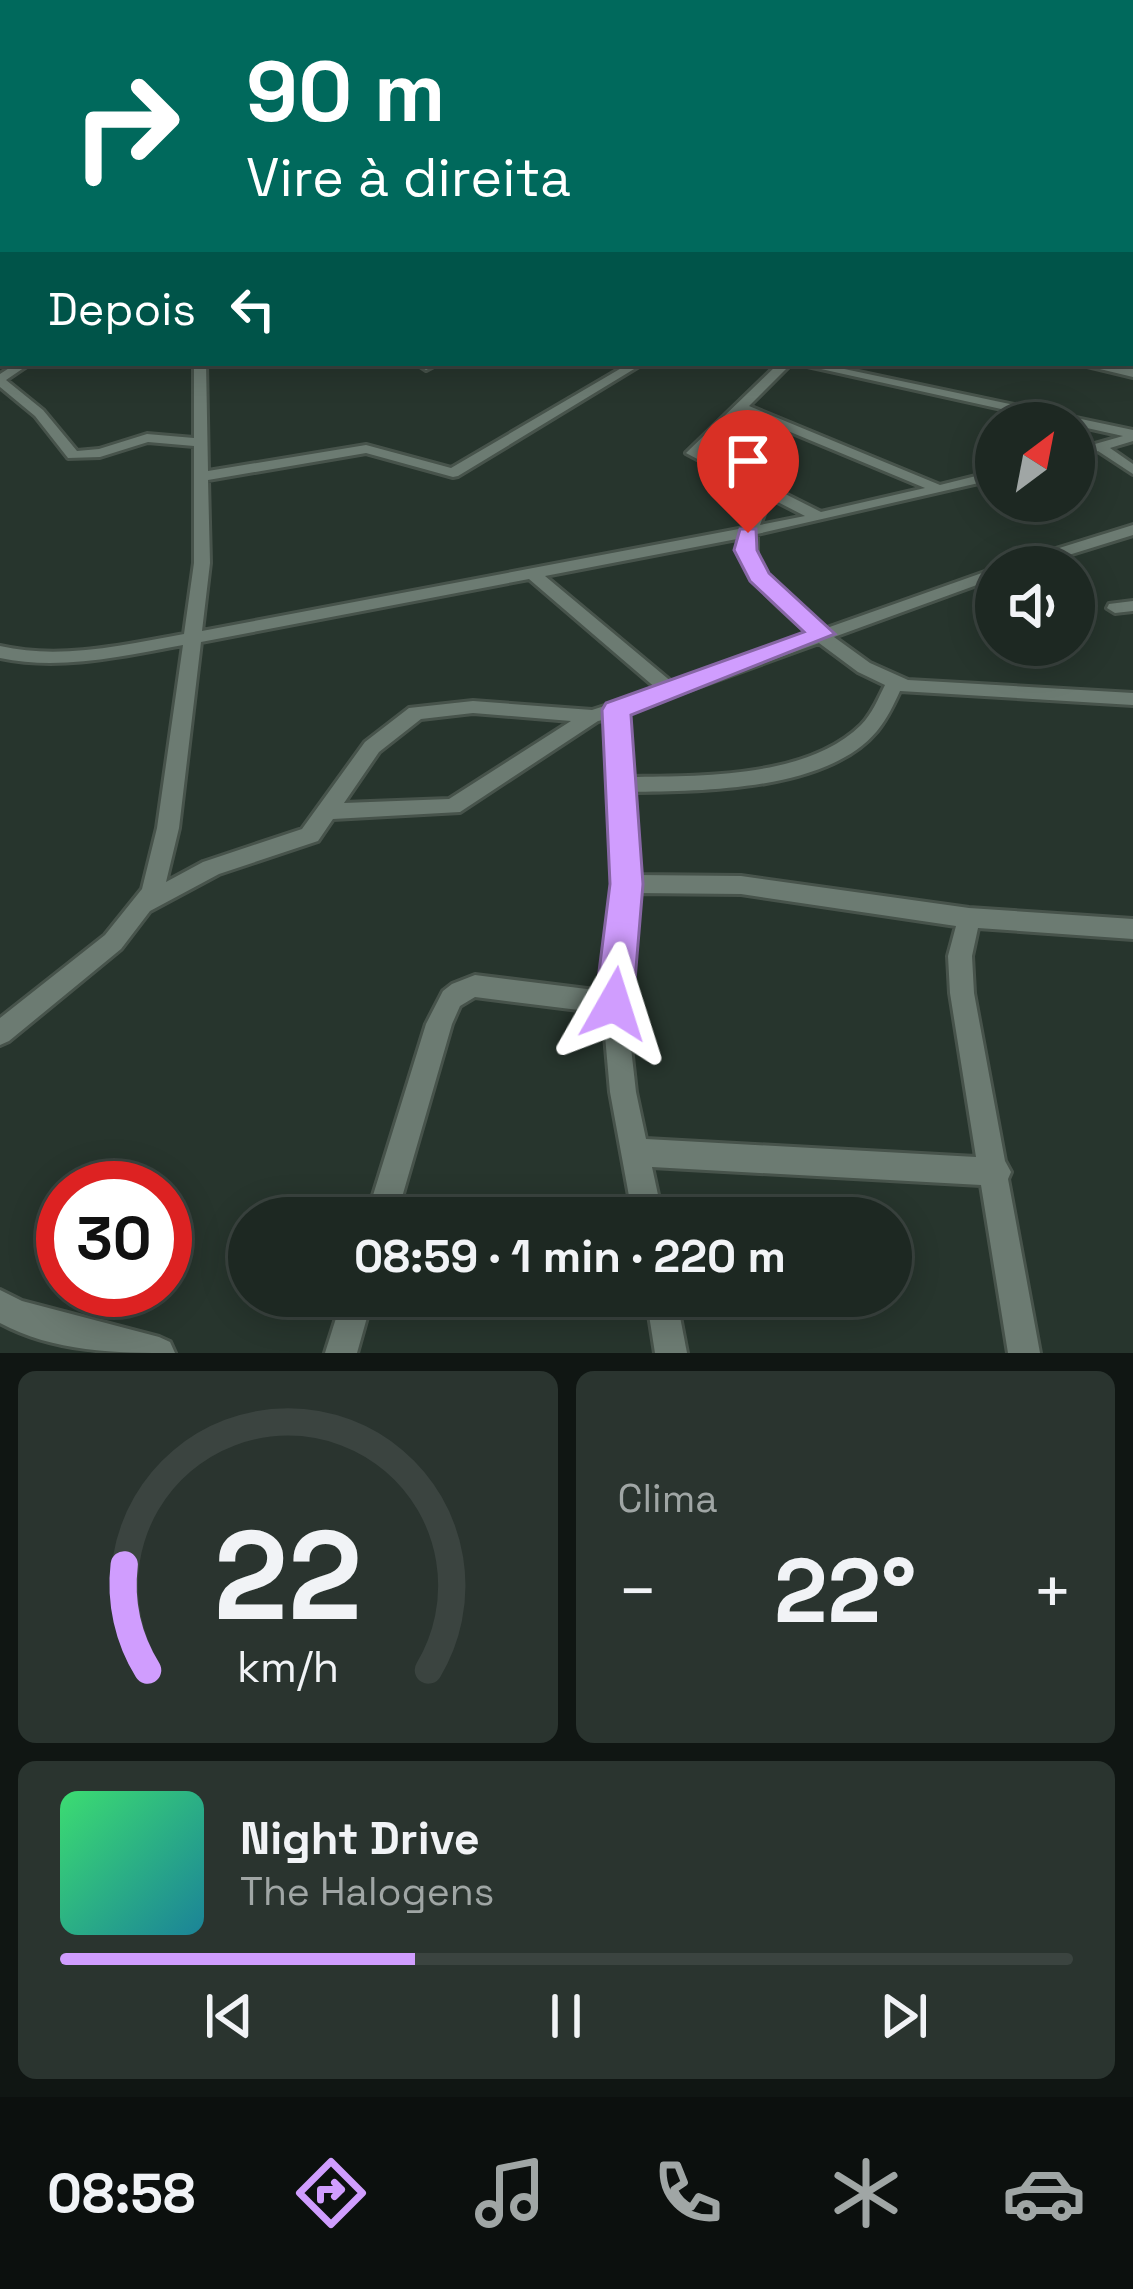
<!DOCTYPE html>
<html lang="pt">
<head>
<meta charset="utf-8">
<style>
	:root { --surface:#1d2822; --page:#2a342f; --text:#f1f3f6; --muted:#a0a6a5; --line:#3b4440; --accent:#d09dfe }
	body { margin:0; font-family:"Space Grotesk",sans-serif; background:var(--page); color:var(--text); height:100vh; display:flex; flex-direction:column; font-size:45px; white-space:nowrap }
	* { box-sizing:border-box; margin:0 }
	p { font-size:39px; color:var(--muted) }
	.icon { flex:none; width:66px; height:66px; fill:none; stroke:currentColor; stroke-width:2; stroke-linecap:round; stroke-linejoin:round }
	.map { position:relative; height:1353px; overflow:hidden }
	.drawer { display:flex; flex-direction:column; gap:18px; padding:18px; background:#101613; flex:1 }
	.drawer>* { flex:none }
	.banner { position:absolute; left:0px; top:0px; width:1134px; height:366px; box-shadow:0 6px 30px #0003,0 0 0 3px var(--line); background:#00695c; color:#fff; overflow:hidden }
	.needle { width:78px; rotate:32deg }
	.controls { position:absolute; left:975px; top:402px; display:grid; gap:24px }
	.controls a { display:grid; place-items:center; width:120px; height:120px; border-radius:50%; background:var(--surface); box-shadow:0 6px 30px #0003,0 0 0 3px var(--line); font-size:60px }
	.speed { position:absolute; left:36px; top:1161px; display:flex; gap:24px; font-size:60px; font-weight:700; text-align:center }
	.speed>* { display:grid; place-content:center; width:156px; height:156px; border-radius:50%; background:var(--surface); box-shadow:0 6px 30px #0003,0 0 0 3px var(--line); line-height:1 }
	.speed .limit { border:18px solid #d22; background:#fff; color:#111 }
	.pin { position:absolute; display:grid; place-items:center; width:102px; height:102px; color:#fff; margin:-123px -51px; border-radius:50% 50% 50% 0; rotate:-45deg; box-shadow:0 0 12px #0007 }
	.pin .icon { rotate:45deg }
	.me { position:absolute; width:132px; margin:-66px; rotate:6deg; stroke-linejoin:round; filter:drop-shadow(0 0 9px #0008) }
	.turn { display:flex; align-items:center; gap:42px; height:252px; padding:0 48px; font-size:54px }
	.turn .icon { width:156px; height:156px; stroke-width:2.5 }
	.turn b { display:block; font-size:84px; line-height:102px }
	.then { display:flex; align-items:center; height:114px; padding:0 48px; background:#0003; gap:24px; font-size:45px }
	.big { font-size:90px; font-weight:800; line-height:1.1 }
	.drawer .card { flex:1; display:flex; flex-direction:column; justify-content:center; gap:18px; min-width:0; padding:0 42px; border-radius:18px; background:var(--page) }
	.drawer .dial { align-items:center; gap:0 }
	.dial svg { height:312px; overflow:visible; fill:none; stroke:var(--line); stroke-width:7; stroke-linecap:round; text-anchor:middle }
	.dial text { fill:var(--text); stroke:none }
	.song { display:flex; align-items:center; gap:36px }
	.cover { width:144px; height:144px; border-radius:18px; background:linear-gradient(135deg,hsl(140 70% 55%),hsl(190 70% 35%)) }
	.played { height:12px; border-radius:6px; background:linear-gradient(90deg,var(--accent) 35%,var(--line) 35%) }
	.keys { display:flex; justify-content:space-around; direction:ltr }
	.heat { display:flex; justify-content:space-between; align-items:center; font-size:66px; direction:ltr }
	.drawer .tiles { flex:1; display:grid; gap:18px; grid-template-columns:1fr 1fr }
	.card:last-child { grid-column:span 2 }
	.trip { position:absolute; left:228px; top:1197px; width:684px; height:120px; border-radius:60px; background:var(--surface); box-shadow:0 6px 30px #0003,0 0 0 3px var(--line); font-weight:800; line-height:120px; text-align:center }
	.dock { display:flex; height:192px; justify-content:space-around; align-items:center; background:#0c100e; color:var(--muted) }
	.dock .icon { width:84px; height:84px }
	.dock .active { color:var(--accent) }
	.dock b { font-size:54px; color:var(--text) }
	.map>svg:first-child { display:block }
</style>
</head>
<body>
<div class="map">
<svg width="1133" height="1353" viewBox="0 0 1133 1353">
	<rect width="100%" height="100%" fill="#27352d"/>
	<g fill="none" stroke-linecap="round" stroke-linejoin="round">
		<!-- street casing -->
		<g stroke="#47534b" stroke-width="6">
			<g id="street">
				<rect x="1131" y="157" width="2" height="6"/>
				<polygon points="0,170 3,170 3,178 0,177"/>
				<polygon points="1131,205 1133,206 1133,212 1131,211"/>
				<rect x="1131" y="227" width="2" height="6"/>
				<rect x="1131" y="256" width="2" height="6"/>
				<rect x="1131" y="303" width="2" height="16"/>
				<polygon points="3,305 3,311 0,312 0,306"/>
				<rect x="1131" y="330" width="2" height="6"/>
				<path d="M17 363H31L6 380 43 410 77 451 99 449 147 434 194 438V363H206L208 471 366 445 451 468 630 363H644L458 476 453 477 366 453 208 480 210 563 202 631 744 528 758 491 686 453 779 363H792L749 406 940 485 996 471V479L757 534V554L765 574 824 629 996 568V578L834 637 870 663 908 680 1133 693V705L900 691C894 704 887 719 877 731 827 791 703 791 631 792L637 875 741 876 969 908 1133 919V939L978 928 972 956 974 993 1005 1161 1011 1172 1008 1179 1040 1353H1008L981 1185 652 1167 663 1218H633L610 1092 603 1013 475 997 460 1006 452 1024 396 1218H366L426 1024 443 991 452 984 475 975 603 991 615 884 607 719 598 721 460 812 333 819 318 841 219 874 150 911 121 949 9 1041 0 1045V1018L105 935 142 889 157 828 183 645C123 656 60 671 0 658V646C60 660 124 645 184 634L194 563V446L148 442 100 457 68 458 35 416 0 387V374ZM742 412 925 488 821 512 702 452ZM770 498 805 516 760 525ZM742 538C740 580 781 608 809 634L673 683 545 576ZM529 579 657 689 592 710 473 701 409 708 365 742 302 829 203 862 166 882 179 828 201 642ZM819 643 858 672 885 685C878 699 872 714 861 725 807 778 701 776 630 777L626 713ZM473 713 571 721 449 799 344 803 379 752 421 719ZM636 893 741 894 956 926 948 956 950 993 976 1157 646 1139 636 1092 626 1003Z"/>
				<polygon points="423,363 439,363 426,370 420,366"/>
				<polygon points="794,363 816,363 1133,430 1133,441 1110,448 1133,464 1133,474 1098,451 1074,458 1074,450 1123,436"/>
				<polygon points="1075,363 1099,363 1133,369 1133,377"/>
				<polygon points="1133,525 1133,535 1030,567 1006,567 1008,564"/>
				<polygon points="1133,601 1133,611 1115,613 1107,608 1109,604"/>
				<path d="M0 1290 22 1301 159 1337 170 1342 175 1353C117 1353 53 1352 0 1323Z"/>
				<polygon points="343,1296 373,1296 357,1353 325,1353"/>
				<polygon points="646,1296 676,1296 687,1353 655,1353"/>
			</g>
		</g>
		<!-- street -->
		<use href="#street" fill="#6c7b72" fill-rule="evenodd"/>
	</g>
	<!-- sky -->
	<linearGradient id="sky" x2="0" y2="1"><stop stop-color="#151d19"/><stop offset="0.45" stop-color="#415157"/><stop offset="1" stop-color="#415157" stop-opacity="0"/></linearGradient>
	<rect width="1133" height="341" fill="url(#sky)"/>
	<!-- route -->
	<polygon fill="#d09dfe" stroke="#8766a5" stroke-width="3" points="740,529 756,529 757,550 769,573 835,634 631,715 643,884 633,1004 627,1015 614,1020 601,1015 595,1004 610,884 602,710 606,703 804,632 750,581 734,550"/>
</svg>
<div class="controls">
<a><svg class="needle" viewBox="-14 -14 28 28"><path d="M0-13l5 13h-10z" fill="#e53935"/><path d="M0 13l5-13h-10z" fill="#a0a6a5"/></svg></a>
<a><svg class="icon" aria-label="sound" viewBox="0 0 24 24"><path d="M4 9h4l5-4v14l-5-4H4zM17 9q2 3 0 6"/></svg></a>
</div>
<div class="speed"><div class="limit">30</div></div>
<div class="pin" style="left:748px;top:533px;background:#d93025"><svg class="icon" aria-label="arrive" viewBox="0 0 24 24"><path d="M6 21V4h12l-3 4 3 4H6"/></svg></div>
<svg class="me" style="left:614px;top:1004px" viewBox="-20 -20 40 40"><path d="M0-17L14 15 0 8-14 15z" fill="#d09dfe" stroke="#fff" stroke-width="4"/></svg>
<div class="trip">08:59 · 1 min · 220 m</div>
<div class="banner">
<div class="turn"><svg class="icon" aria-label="right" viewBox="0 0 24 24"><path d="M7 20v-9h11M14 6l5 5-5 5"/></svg><div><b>90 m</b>Vire à direita</div></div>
<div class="then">Depois<svg class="icon" aria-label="left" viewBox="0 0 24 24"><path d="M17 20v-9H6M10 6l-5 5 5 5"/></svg></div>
</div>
</div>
<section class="drawer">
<div class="tiles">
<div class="card dial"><svg viewBox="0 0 100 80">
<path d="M14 69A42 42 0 1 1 86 69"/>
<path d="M14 69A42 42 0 0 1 8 42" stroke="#d09dfe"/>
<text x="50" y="56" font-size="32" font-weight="700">22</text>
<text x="50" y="72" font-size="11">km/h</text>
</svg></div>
<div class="card"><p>Clima</p>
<div class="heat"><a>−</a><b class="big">22°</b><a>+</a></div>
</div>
<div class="card">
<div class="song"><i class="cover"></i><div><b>Night Drive</b><p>The Halogens</p></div></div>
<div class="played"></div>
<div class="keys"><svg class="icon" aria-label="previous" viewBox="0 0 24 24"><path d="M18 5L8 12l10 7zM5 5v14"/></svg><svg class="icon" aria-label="pause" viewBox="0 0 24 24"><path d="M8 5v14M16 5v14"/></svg><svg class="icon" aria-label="next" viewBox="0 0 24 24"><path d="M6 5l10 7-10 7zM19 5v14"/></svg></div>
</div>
</div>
</section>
<nav class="dock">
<b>08:58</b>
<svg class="icon active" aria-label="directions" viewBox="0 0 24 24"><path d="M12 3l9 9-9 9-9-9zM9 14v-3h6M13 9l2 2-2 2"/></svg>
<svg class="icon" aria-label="music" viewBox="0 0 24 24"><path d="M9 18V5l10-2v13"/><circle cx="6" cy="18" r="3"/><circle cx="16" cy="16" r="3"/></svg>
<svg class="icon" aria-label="phone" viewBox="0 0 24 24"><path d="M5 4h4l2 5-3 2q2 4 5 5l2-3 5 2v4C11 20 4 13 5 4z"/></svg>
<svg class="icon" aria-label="climate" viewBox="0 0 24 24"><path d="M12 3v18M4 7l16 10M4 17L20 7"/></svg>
<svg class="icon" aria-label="car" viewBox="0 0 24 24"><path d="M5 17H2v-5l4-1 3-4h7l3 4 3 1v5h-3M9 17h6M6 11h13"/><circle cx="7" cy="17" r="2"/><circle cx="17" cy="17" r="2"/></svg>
</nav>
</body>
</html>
